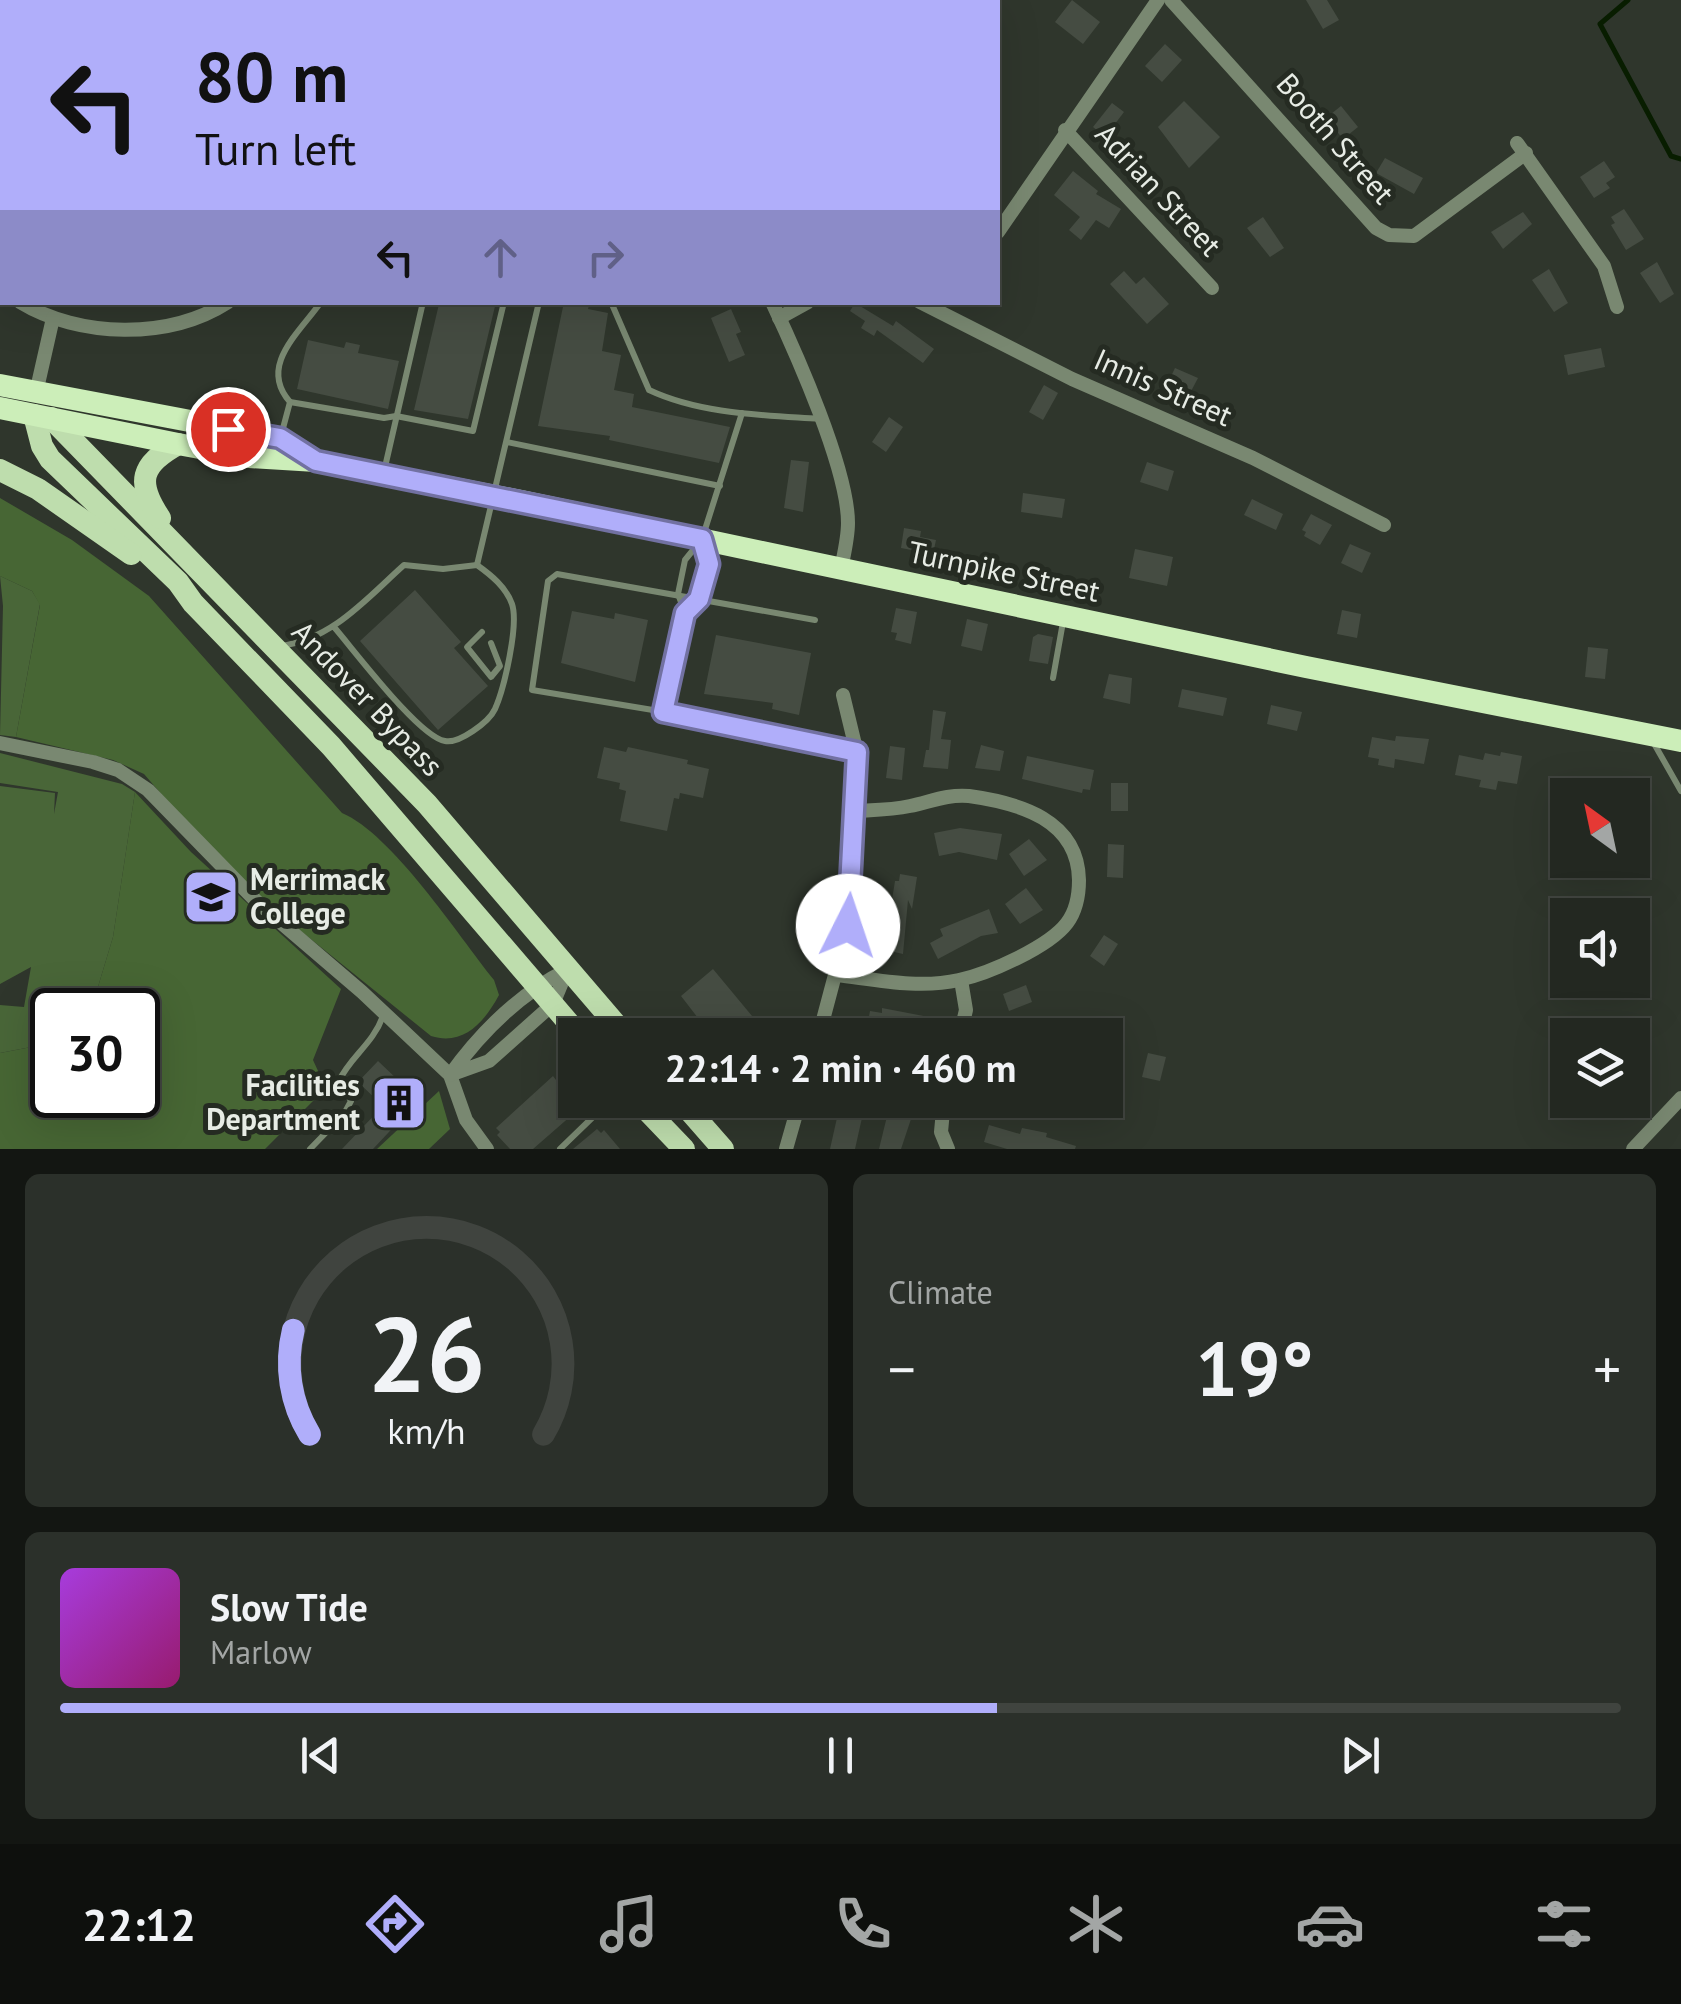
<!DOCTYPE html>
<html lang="en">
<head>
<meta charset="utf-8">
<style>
	:root { --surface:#232821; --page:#2b302a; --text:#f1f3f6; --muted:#a3a6a5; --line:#40443f; --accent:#b0aefa }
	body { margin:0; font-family:"PT Sans",sans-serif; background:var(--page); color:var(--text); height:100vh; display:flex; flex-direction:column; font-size:38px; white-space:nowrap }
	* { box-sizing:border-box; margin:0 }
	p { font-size:32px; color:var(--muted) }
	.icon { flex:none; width:55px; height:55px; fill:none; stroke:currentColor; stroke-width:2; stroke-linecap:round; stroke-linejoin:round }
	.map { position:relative; height:1149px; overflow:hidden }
	.details { display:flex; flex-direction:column; gap:25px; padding:25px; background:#131612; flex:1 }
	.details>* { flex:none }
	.guide { position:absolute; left:0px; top:0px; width:1000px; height:305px; box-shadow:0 10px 40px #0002,0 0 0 2px var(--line); background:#b0aefa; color:#111; overflow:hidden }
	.needle { width:65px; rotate:327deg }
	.fabs { position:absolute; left:1550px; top:778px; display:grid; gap:20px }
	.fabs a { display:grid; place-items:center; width:100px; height:100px; border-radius:0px; background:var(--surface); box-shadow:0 10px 40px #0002,0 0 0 2px var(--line); font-size:50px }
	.speed { position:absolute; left:30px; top:988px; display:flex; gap:20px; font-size:50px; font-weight:700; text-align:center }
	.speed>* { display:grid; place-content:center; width:130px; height:130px; border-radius:50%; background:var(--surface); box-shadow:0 10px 40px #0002,0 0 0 2px var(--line); line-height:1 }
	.speed .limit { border:5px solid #111; border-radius:15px; background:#fff; color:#111 }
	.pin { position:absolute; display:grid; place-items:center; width:85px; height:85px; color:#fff; margin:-42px; border:5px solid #fff; border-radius:50%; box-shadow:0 2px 10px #0007 }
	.me { position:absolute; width:110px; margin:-55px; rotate:4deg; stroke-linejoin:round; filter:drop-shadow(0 0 8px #0008) }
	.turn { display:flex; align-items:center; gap:35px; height:210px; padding:0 30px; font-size:45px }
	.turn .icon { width:130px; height:130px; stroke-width:2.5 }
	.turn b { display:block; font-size:70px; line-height:85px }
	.lanes { display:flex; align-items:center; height:95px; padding:0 30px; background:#0003; justify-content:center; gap:50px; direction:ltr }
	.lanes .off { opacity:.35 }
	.big { font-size:75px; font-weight:700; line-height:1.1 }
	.details .widget { flex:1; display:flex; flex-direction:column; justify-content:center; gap:15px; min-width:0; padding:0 35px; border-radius:15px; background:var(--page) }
	.details .dial { align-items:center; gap:0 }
	.dial svg { height:260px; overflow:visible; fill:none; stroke:var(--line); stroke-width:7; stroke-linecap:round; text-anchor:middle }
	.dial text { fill:var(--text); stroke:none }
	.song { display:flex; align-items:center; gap:30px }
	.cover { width:120px; height:120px; border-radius:15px; background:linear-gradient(135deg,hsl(280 70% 55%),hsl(320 70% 35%)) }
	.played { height:10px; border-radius:5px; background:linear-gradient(90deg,var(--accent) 60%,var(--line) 60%) }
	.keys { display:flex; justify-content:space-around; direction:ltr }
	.heat { display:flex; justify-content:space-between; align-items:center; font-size:55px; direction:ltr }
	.details .tiles { flex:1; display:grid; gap:25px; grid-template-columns:1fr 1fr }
	.widget:last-child { grid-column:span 2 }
	.trip { position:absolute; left:558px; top:1018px; width:565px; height:100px; border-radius:0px; background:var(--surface); box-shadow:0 10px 40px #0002,0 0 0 2px var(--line); font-weight:700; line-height:100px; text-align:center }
	.tabs { display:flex; height:160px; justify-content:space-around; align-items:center; background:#0e100d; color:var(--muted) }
	.tabs .icon { width:70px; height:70px }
	.tabs .active { color:var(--accent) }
	.tabs b { font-size:45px; color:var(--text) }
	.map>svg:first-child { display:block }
</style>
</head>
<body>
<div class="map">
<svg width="1681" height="1149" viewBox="0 0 1681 1149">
	<rect width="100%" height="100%" fill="#2f362c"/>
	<!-- green -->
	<g fill="#496638">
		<polygon points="0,576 32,591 40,604 16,737 0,735 3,606"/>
		<polygon points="0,753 122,784 135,792 113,937 91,1010 52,1010 52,1043 0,1053 0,1005 24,1007 31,967 0,984 0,786 55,793 54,814 58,792 0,783"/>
	</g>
	<!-- forest -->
	<g fill="#476634">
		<path d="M0 498 72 540 149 596 342 813C392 834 458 935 494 980L499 995C484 1023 463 1046 431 1036L271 907 195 833 144 774 113 760 16 737 40 605 32 591 0 576Z"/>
		<polygon points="135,792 191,852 341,989 313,1060 324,1084 318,1096 265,1149 0,1149 0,1053 52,1043 52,1095 138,1095 138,1010 91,1010 113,937"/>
		<polygon points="439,1091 450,1129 429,1149 377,1149"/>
	</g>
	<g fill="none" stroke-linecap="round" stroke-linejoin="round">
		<!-- stream -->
		<polyline stroke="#081d00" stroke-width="5" points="1628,0 1600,24 1671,156 1681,159"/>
	</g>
	<!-- building -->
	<g fill="#454c42">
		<polygon points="1072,0 1100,22 1083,44 1055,22"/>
		<polygon points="1306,0 1327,0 1339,20 1323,29"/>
		<polygon points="1165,44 1182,60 1162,82 1145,66"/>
		<polygon points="1184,101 1220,137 1189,168 1158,127"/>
		<polygon points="1112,103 1124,112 1105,137 1093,127"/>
		<polygon points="1341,106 1358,127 1343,139 1326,118"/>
		<polygon points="1385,158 1423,178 1414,194 1376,173"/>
		<polygon points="1604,161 1615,177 1606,183 1610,188 1594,198 1580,177"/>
		<polygon points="1073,171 1098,191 1096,194 1121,209 1109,228 1096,220 1081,240 1069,230 1080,217 1054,195"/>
		<polygon points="1624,209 1644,239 1626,250 1611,225 1615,223 1611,217"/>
		<polygon points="1523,212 1532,224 1503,249 1491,232"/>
		<polygon points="1263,217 1284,248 1270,257 1247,228"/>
		<polygon points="1657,262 1674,294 1660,303 1640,273"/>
		<polygon points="1549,269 1568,303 1554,312 1532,280"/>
		<polygon points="1124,271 1136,284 1144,277 1169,304 1147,324 1110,284"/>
		<polygon points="448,302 496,302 468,419 414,410 439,304 447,306"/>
		<polygon points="564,302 590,302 588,309 608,313 602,351 621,355 614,390 634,394 632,407 730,427 719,463 609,440 610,436 538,426"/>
		<polygon points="855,303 893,326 896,321 934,349 923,363 877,330 874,336 861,328 865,321 850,311"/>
		<polygon points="731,309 741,332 736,334 745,355 729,362 711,318"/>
		<polygon points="308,340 344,348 346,342 360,345 358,353 399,361 388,409 297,389"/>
		<polygon points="1601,348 1605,367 1568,375 1564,355"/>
		<polygon points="1175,368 1198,378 1188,397 1166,387"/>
		<polygon points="1044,385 1058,393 1043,420 1029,412"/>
		<polygon points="889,417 903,427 886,452 872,442"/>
		<polygon points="791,460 809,462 803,512 784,508"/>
		<polygon points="1147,462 1174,471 1168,491 1140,482"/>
		<polygon points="1023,493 1065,499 1062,518 1021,512"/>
		<polygon points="1252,499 1283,514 1276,530 1244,515"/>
		<polygon points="1311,514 1332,525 1320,545 1304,536 1306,532 1302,530"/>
		<polygon points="904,528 921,531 920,537 936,540 933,554 901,548"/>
		<polygon points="1350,544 1371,553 1362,573 1341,563"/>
		<polygon points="1135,549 1173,557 1167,586 1129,578"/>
		<polygon points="415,590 461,642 454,648 488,686 438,730 360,641"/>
		<polygon points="896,608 917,612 911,644 895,640 897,633 891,632"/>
		<polygon points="1342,610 1361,614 1357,638 1337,634"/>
		<polygon points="572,611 614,619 615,613 648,620 635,682 561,663"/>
		<polygon points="967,619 988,624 982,651 961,646"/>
		<polygon points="1038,634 1053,637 1048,664 1029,661 1033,637"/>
		<polygon points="716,635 811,653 799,715 772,709 773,703 704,694"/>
		<polygon points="1588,647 1608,649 1605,679 1585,677"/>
		<polygon points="1109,674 1132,678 1130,704 1103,698"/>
		<polygon points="1182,689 1227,698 1223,716 1178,707"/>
		<polygon points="1271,705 1302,712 1297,731 1267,724"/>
		<polygon points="933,710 946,712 941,739 951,740 948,769 923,767 926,750 929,750"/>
		<polygon points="1396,736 1429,739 1424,764 1395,759 1394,768 1378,765 1379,759 1368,757 1372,737 1395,741"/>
		<polygon points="981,745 1004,751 1000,771 975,768"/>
		<polygon points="890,746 905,748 902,780 886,778"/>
		<polygon points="604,747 626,752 628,747 688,760 687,764 709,769 703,798 680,793 679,799 674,798 667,831 620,821 626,791 619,789 620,783 597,778"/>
		<polygon points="1501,752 1522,756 1517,784 1498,781 1496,790 1479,787 1481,780 1455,775 1459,755 1483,760 1485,753 1500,756"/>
		<polygon points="1027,756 1094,770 1090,790 1083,789 1082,793 1022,779"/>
		<rect x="1111" y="783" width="17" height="28"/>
		<polygon points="960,828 1002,834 997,860 959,852 939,856 934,833"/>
		<polygon points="1029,839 1047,860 1024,876 1009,854"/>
		<polygon points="1108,844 1124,845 1123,878 1107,877"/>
		<polygon points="900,874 917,877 912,909 908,900 903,954 877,948 879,924 888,925 895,881 899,881"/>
		<polygon points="1026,888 1043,910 1020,924 1005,904"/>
		<polygon points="989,909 998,933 981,936 938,959 930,943 943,936 940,929"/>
		<polygon points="1104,935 1118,944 1104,966 1090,956"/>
		<polygon points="713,969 757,1022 741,1035 715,1035 709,1028 704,1033 694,1021 698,1018 681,996"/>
		<polygon points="1026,985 1032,1002 1009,1011 1003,994"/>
		<polygon points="882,1008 934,1018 930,1033 903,1035 867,1027 870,1011 882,1013"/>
		<polygon points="1148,1053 1166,1057 1160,1081 1142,1077"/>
		<polygon points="378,1061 419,1100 373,1149 342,1149 383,1106 358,1082"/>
		<polygon points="562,1075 575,1089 575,1102 580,1108 533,1149 510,1149 497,1135 500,1132 496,1128 553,1076 556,1080"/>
		<polygon points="841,1100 866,1100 855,1149 830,1149"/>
		<polygon points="890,1104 914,1110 901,1149 879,1149"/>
		<polygon points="989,1125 1020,1134 1022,1128 1047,1133 1046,1137 1076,1146 1075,1149 1007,1149 984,1142"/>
		<polygon points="597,1129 601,1133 604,1130 620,1149 573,1149"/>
	</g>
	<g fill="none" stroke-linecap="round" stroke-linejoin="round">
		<!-- service -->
		<g stroke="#798871" stroke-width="6">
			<path d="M611 302 649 390C700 414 762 415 819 419"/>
			<polyline points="290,402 384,418 396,416 473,431 504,302"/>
			<path d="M282 432 290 402C258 366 299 333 321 302"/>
			<polyline points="507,442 720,486"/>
			<polyline points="385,467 423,302"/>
			<polyline points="477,565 539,302"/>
			<path d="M685 613C704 593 711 571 703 545"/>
			<polyline points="815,620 557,574 548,581 532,690 671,713 856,752"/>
			<polyline points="482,632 467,647 491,677 500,666 491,643"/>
			<path d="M280 646C332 640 367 598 404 565L443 569 477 565C491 575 506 587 512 604 519 625 504 689 495 709 489 722 459 744 445 741 419 737 354 650 334 627"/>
			<polyline points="1053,678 1063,622"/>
			<polyline points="663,712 685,613 678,594 685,560 702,539 742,413"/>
			<polyline points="1652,740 1681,791"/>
			<path d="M310 1149 344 1114 351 1101 339 1081C350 1057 373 1044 383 1016"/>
			<polyline points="560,1149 593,1117"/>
		</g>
		<!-- minor -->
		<g stroke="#798871" stroke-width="14">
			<polyline points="266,0 268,2"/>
			<polyline points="636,0 637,2"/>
			<polyline points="1171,0 1376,228 1389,235 1414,236 1526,153"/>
			<polyline points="1065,130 1212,288"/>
			<polyline points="1517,143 1604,266 1617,307"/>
			<polyline points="998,232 1158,0"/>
			<polyline points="0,290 2,292"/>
			<path d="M20 302C79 338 169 340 228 302"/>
			<path d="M772 302C796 353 848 469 848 523 848 538 844 554 841 569"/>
			<polyline points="920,302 1072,379 1253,458 1384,525"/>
			<polyline points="779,318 808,302"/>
			<polyline points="36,393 53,318"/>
			<polyline points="0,743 93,762 118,770 148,790 258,903 362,992 450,1075 466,1120 487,1149"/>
			<path d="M567 970 553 1004 489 1061 450 1075C481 1032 519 994 567 970Z"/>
			<path d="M837 975C878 980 919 989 959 980 988 974 1049 947 1067 923 1076 911 1079 896 1079 880 1078 820 1020 803 969 796 947 794 930 802 910 806 892 810 874 810 856 811"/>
			<polyline points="819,1035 848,926 857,753 843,695"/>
			<polyline points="960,1035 966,1010 961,980"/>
			<polyline points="944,1100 941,1132 948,1149"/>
			<polyline points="786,1149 800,1100"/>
			<polyline points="1633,1149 1681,1098"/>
		</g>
		<!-- primary -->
		<g stroke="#beddad" stroke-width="22">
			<polyline points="34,415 42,446 50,459 178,582 193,603 331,746 579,1035"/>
			<polyline points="51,418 427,804 625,1035"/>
			<polyline points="0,470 38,489 131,554"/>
			<path d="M160 518C136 482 140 465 178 444"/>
			<polyline points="637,1100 684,1149"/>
			<polyline points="680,1100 723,1149"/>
		</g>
		<!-- trunk -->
		<g stroke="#cceeb9" stroke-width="22">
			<polyline points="0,385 280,438 316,461"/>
			<polyline points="0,408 178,444 249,457 316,461 521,501 1306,667 1681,741"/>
		</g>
	</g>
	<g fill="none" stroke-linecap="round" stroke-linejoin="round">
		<!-- route casing -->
		<g stroke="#7271a2" stroke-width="25">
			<polyline id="route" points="228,429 280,438 316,461 702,539 709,564 699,599 685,613 663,712 857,752 848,926"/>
		</g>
		<!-- route -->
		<use href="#route" stroke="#b0aefa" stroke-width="18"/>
	</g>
	<!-- icons -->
	<defs>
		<g id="university-square" transform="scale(2.875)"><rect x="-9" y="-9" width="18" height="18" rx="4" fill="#b0aefa" stroke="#252b22"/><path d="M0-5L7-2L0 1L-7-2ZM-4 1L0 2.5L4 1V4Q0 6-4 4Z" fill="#111"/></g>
		<g id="building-square" transform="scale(2.875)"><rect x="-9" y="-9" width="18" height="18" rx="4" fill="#b0aefa" stroke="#252b22"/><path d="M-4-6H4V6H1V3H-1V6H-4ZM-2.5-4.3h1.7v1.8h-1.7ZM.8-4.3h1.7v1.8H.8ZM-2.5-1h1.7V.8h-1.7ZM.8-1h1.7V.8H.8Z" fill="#111"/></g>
	</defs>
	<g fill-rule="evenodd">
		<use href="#university-square" x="211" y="897"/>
		<use href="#building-square" x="399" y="1103"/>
	</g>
	<g text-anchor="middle" stroke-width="10" stroke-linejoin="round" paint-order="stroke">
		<!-- street labels -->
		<g font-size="30" fill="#e7ece5" stroke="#252b22">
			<text transform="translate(1335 139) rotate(49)" y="10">Booth Street</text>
			<text transform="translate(1158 190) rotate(47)" y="10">Adrian Street</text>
			<text transform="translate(1163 388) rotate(24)" y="10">Innis Street</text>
			<text transform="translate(1004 572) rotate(12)" y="10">Turnpike Street</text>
			<text transform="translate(367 699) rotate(46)" y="10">Andover Bypass</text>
		</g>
		<!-- poi labels -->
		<g font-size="30" font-weight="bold" fill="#e7ece5" stroke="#252b22" text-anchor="start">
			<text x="250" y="890">Merrimack<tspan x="250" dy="34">College</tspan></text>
			<text x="360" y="1096" text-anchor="end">Facilities<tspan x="360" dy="34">Department</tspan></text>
		</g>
	</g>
</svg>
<div class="fabs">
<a><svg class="needle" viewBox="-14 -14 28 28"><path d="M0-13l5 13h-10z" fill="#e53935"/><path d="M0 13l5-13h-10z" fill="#a3a6a5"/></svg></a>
<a><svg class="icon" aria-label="sound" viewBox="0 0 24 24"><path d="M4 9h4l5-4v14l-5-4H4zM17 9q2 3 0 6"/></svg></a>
<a><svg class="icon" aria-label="layers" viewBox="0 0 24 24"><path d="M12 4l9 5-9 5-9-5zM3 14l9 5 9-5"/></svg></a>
</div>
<div class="speed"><div class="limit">30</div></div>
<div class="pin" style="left:228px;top:429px;background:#d93025"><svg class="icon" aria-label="arrive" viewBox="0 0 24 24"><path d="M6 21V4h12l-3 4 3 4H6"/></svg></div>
<svg class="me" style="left:848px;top:926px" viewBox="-20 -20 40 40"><circle r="19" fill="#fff"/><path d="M0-13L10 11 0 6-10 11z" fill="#b0aefa"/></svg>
<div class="trip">22:14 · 2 min · 460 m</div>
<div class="guide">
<div class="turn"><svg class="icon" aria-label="left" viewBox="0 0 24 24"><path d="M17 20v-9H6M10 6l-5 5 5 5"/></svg><div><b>80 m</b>Turn left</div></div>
<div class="lanes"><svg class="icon" aria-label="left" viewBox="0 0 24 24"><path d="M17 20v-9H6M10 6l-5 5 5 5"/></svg><svg class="icon off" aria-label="ahead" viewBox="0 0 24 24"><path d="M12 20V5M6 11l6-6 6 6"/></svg><svg class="icon off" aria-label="right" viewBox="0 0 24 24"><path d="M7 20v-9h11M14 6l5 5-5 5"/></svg></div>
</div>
</div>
<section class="details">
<div class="tiles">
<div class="widget dial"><svg viewBox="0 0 100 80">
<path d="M14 69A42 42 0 1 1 86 69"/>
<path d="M14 69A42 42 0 0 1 9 37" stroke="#b0aefa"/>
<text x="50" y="56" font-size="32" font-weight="700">26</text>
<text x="50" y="72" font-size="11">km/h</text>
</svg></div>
<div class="widget"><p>Climate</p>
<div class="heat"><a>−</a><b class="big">19°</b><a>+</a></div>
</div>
<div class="widget">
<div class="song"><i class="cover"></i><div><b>Slow Tide</b><p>Marlow</p></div></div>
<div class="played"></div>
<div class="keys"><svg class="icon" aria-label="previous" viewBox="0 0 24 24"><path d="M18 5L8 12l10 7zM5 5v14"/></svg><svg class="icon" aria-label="pause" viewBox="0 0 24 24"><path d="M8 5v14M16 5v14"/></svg><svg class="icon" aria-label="next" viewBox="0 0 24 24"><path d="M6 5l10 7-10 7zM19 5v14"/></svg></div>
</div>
</div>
</section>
<nav class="tabs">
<b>22:12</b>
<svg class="icon active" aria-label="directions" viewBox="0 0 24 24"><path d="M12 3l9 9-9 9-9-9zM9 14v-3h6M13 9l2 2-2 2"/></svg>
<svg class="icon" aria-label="music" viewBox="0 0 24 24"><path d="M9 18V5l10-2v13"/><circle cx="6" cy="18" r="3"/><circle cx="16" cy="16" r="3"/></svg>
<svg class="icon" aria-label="phone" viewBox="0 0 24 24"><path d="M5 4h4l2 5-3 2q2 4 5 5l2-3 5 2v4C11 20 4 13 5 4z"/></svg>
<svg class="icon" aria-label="climate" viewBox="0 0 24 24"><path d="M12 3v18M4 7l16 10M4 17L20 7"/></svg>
<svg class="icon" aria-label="car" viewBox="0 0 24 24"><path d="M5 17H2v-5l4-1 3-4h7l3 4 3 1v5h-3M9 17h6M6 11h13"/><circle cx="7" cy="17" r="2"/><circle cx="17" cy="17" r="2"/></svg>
<svg class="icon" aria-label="filters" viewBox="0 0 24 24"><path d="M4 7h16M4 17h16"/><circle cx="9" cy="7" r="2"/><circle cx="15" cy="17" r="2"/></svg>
</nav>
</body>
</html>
